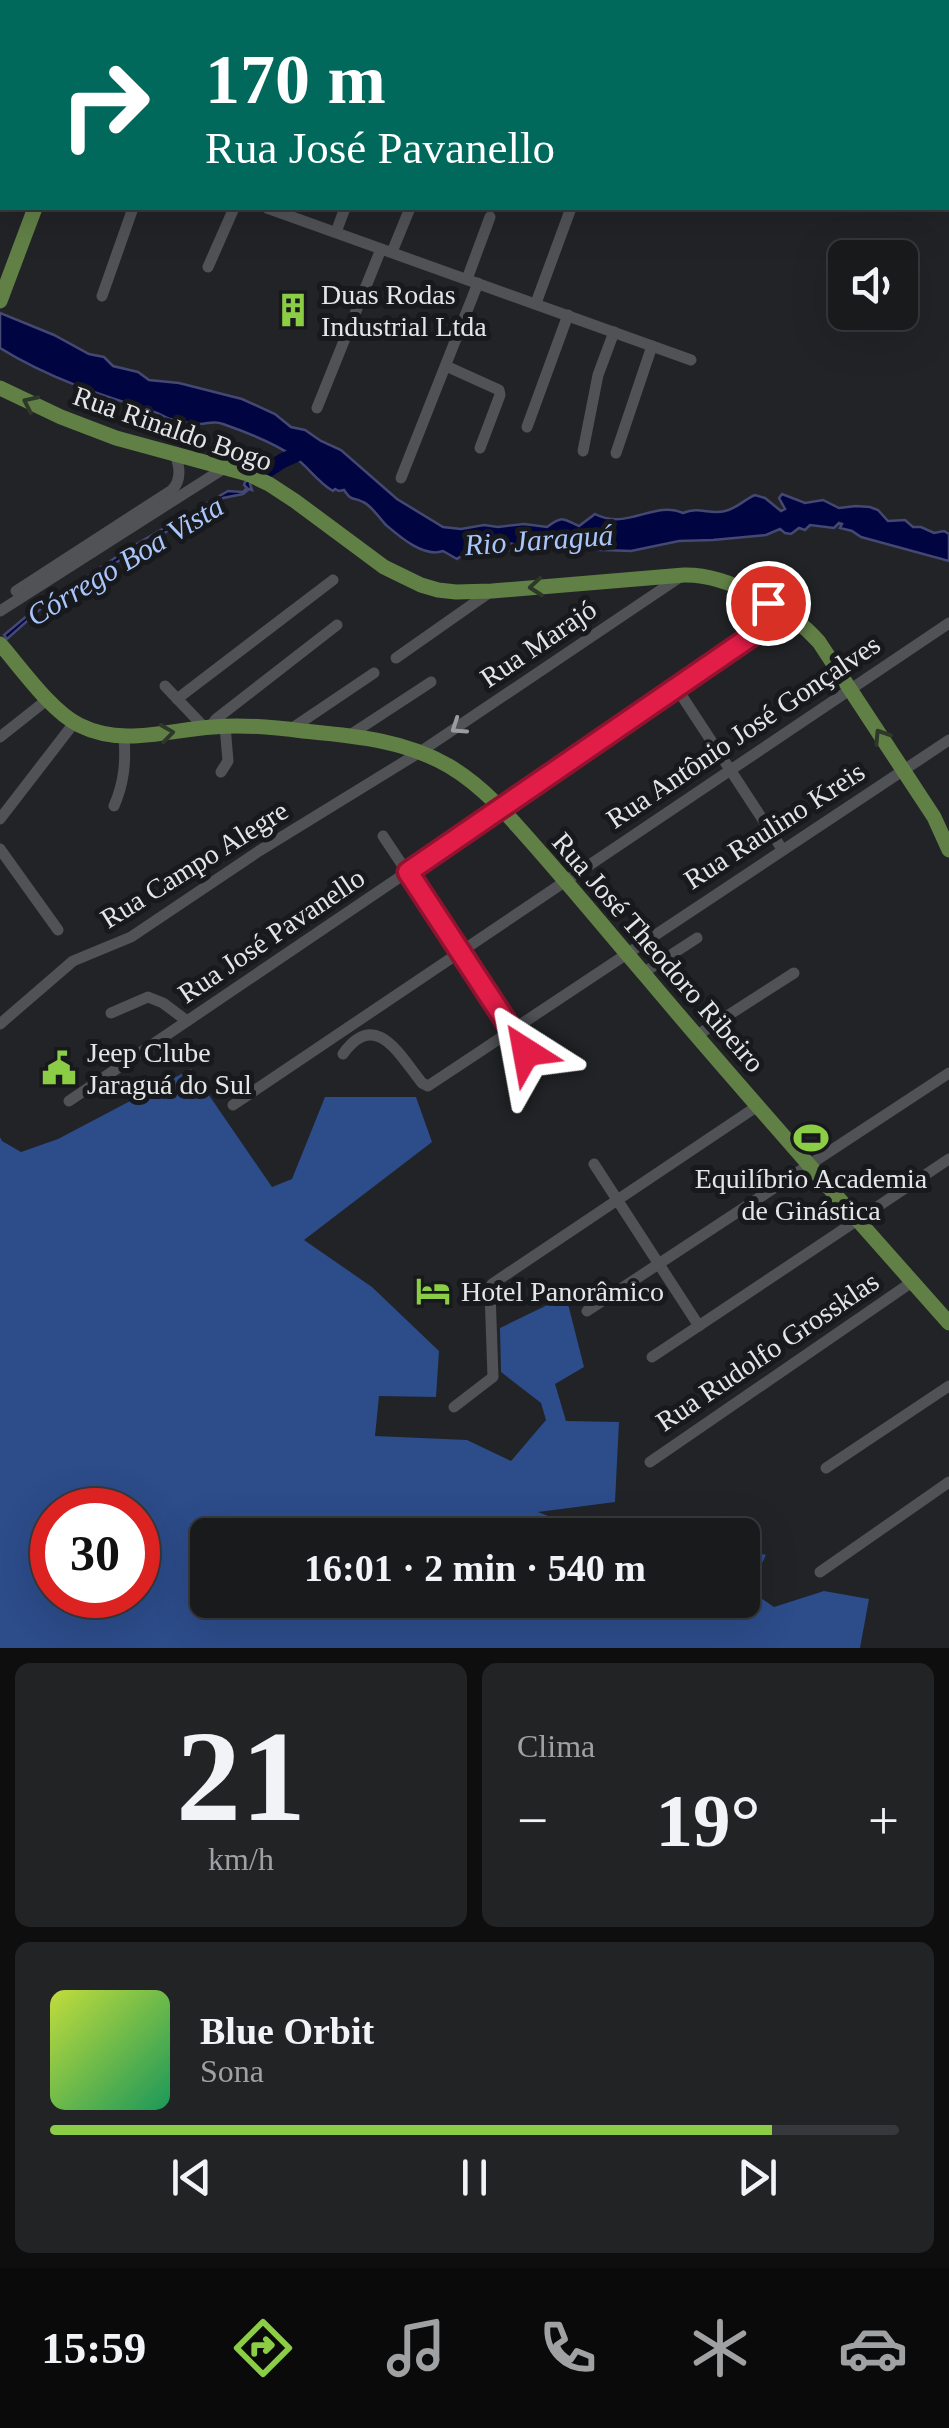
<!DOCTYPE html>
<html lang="pt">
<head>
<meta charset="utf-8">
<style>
	:root { --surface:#191a1c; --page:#222325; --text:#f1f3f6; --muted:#9fa1a3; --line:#37383b; --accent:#8bce46 }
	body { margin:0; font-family:"Times New Roman",serif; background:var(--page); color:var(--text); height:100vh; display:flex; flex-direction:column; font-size:38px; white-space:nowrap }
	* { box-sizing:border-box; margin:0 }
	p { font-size:32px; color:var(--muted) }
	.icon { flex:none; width:55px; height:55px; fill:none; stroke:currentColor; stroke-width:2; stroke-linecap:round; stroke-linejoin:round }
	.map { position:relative; height:1648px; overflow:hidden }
	.side { display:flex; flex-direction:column; gap:15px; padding:15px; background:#0e0e0f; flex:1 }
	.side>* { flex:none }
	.banner { position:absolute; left:0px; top:0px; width:950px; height:210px; box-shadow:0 10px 40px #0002,0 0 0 2px var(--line); background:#00695c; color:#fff; overflow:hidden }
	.fabs { position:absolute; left:828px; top:240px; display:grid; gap:20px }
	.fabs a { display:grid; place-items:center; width:90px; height:90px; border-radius:15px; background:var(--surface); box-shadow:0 10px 40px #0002,0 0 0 2px var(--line); font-size:50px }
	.speed { position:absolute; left:30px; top:1488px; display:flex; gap:20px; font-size:50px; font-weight:700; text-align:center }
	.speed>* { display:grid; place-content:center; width:130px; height:130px; border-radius:50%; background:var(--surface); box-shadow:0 10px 40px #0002,0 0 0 2px var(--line); line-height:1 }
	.speed .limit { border:15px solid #d22; background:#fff; color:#111 }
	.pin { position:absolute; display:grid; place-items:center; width:85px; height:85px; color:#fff; margin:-42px; border:5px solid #fff; border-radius:50%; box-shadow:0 2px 10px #0007 }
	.me { position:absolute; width:110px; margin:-55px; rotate:326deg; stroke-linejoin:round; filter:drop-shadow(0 0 8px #0008) }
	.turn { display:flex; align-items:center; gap:35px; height:210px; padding:0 40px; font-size:45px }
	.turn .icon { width:130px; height:130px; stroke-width:2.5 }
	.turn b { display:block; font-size:70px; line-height:85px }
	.big { font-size:75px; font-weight:800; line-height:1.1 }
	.side .tile { flex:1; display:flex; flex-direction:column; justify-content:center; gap:15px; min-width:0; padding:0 35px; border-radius:15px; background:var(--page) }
	.side .dial { align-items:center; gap:0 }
	.dial b { font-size:130px; line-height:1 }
	.song { display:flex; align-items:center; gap:30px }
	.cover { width:120px; height:120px; border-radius:15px; background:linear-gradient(135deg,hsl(70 70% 55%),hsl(150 70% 35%)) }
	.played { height:10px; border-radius:5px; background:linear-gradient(90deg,var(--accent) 85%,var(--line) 85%) }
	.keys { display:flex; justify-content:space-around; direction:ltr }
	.heat { display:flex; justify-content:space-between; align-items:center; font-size:55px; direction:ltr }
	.side .tiles { flex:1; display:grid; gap:15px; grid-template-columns:1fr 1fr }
	.tile:last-child { grid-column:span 2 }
	.trip { position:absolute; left:190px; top:1518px; width:570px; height:100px; border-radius:15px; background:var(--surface); box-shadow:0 10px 40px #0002,0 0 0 2px var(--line); font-weight:800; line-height:100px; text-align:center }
	.tabs { display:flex; height:160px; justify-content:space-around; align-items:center; background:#0a0a0b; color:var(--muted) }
	.tabs .icon { width:70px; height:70px }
	.tabs .selected { color:var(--accent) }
	.tabs b { font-size:45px; color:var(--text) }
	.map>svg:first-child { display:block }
</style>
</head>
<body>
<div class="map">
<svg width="949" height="1648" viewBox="0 0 949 1648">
	<rect width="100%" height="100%" fill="#212326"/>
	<!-- forest -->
	<path fill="#2c4c8a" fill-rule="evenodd" d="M191 1069 272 1187 292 1179 325 1097H416L432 1142 304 1240 372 1287 439 1351 436 1397 379 1396 375 1436 467 1440 511 1461 546 1420 541 1403 501 1372 500 1328 566 1296 584 1367 555 1384 566 1421 619 1422 615 1502 538 1512 596 1535H208V1600H595L608 1611 612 1600H742L743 1549 766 1555 749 1590 774 1607 824 1591 869 1599 860 1648H0V1137L2 1141 21 1152 58 1139ZM52 1510H138V1595H52Z"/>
	<!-- water -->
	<g fill="#000541" stroke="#444873" stroke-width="2.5">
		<path d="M0 313 54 335 89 354 104 357 113 366 138 372 149 380 179 383 242 399 275 414 291 427 305 430 321 441 341 450 397 499 443 527 461 529 484 525 498 527 524 524 547 527C563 515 562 519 579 526L595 514C627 531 654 500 683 513 700 506 709 515 725 511 736 509 745 499 755 495L765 498 781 511 785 509 779 498 782 494 805 503 823 500 839 508 856 506 870 507 878 510 888 521 905 520 913 527H921L934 533 944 531 949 534V561L861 537 852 531 840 528 842 524 839 523 834 528 810 525 805 530 799 528 791 534 785 533 780 529 766 535 713 540 679 541 631 551 543 548 507 543 510 549 508 551 467 547 464 554 457 559 443 551C424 558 400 537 386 525 379 518 372 506 363 502 352 496 353 503 344 490L339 491 335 489 333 491C316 481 308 466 293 456 275 444 243 431 223 424 214 420 208 424 200 424 192 424 179 421 170 419 163 416 156 412 149 410 97 394 47 377 0 348Z"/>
		<polygon points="267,470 270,472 250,484 252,490 249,489 243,494 223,498 129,554 70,593 45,605 7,639 4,635 52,595 66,591 128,549 228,491 243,492 247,488 244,485 245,482"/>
	</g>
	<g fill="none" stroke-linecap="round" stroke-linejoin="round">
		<!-- river -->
		<polyline stroke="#000541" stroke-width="15" points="268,470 282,461 308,449"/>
		<!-- minor -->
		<g stroke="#505256" stroke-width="11">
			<polyline points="435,0 442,2"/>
			<polyline points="770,0 771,2"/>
			<polyline points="424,2 425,0"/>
			<polyline points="0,17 2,22"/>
			<polyline points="0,192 2,193"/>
			<polyline points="267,208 691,360"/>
			<polyline points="336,232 345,208"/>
			<polyline points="392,252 410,208"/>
			<polyline points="208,267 234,208"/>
			<polyline points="467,279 490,217"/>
			<polyline points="102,296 133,208"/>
			<polyline points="536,303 571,208"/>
			<polyline points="446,366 499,390 500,395 480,448"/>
			<polyline points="317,408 381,249"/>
			<polyline points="527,427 568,315"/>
			<polyline points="583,451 598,375 614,332"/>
			<polyline points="616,453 652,346"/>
			<polyline points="401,478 478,283"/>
			<path d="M16 591 172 490C182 480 180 467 175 454"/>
			<polyline points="0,611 226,467"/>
			<polyline points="396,658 490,592"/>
			<polyline points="165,686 204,727"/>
			<polyline points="676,687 782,849"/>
			<polyline points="177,699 333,580"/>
			<polyline points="210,727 216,719 337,625"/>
			<polyline points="291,729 374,673"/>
			<polyline points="350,735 431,682"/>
			<polyline points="0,737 48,699"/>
			<polyline points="221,772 228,761 225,726"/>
			<path d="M114 806C124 783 126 762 124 737"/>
			<polyline points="0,819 74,723"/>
			<polyline points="383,836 538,1069"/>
			<polyline points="0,849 58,930"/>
			<polyline points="643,973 697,938"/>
			<polyline points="111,1013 148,997 163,1003 187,1021"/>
			<polyline points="0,1024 73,961 131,937 259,851 420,752 680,577"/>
			<polyline points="696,1036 794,973"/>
			<path d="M343 1054C376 1008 400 1056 422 1083L428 1086 949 740"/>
			<path d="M69 1101 490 816 500 807 766 626C772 617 772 612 768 603"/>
			<polyline points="233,1105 949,623"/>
			<polyline points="594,1164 699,1326"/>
			<polyline points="587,1311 949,1073"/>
			<polyline points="652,1357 949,1159"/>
			<polyline points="454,1407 493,1377 490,1292 492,1284 759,1105"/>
			<polyline points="650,1462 912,1282"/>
			<polyline points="826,1468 949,1386"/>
			<polyline points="820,1572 949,1482"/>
		</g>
		<!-- major -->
		<g stroke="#618046" stroke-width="15">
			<polyline points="110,2 111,0"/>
			<polyline points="0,301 35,208"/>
			<path d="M0 388 61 417 116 438 248 474 269 484 295 501 384 567 421 585 438 590 456 592 492 591 684 575C728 574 790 609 819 642L934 817 949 850"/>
			<path d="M0 644C22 669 50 710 79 725 123 747 167 730 213 727 243 724 273 727 303 731 354 736 404 740 449 766 486 788 514 822 542 854 577 894 611 935 645 975 744 1093 847 1208 949 1323"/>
		</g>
	</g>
	<!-- one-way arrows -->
	<defs><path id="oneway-chevron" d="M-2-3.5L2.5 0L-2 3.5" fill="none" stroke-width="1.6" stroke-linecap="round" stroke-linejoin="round" transform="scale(2.5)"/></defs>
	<g stroke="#2e3829">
		<use href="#oneway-chevron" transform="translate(30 403) rotate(-155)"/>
		<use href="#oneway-chevron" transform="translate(536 587) rotate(175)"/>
		<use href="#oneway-chevron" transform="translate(167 733) rotate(-8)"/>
		<use href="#oneway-chevron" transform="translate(881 736) rotate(-123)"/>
	</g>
	<use stroke="#9a9c9e" href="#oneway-chevron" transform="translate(458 727) rotate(146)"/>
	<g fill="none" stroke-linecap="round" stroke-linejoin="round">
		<!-- route casing -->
		<g stroke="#92132f" stroke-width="25">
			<path id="route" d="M526 1052 408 872 766 626C772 617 772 612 768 603"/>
		</g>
		<!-- route -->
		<use href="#route" stroke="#e11d48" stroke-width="18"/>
	</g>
	<!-- icons -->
	<defs>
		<g id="building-bare" transform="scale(2.7)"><path d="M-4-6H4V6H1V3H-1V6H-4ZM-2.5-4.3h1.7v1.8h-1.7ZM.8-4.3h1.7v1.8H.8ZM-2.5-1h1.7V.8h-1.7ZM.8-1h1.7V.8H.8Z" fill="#8bce46" stroke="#18191c" stroke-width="2.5" paint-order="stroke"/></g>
		<g id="civic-bare" transform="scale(2.7)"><path d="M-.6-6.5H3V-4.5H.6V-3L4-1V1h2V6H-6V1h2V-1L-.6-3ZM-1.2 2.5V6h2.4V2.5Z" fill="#8bce46" stroke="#18191c" stroke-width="2.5" paint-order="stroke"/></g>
		<g id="stadium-bare" transform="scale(2.7)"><path d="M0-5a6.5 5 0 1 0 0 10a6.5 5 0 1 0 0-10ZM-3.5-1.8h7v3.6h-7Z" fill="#8bce46" stroke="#18191c" stroke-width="2.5" paint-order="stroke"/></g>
		<g id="hotel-bare" transform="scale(2.7)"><path d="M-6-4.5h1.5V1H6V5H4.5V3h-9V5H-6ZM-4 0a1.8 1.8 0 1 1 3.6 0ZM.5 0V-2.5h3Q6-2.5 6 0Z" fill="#8bce46" stroke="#18191c" stroke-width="2.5" paint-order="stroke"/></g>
	</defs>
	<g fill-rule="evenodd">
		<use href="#building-bare" x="293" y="310"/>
		<use href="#civic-bare" x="59" y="1068"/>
		<use href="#stadium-bare" x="811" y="1138"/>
		<use href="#hotel-bare" x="433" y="1291"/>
	</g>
	<g text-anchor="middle" stroke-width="10" stroke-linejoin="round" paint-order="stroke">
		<!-- poi labels -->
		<g font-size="28" fill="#e4e5e7" stroke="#18191c" text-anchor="start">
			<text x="321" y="304">Duas Rodas<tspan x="321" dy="32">Industrial Ltda</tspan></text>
			<text x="87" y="1062">Jeep Clube<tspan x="87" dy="32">Jaraguá do Sul</tspan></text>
			<text x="811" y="1188" text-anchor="middle">Equilíbrio Academia<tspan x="811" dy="32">de Ginástica</tspan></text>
			<text x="461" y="1301">Hotel Panorâmico</text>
		</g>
		<!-- street labels -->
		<g font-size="28" fill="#e4e5e7" stroke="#18191c">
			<text transform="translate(173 428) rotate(19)" y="10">Rua Rinaldo Bogo</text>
			<text transform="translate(538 643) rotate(-34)" y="10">Rua Marajó</text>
			<text transform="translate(743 731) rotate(-34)" y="10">Rua Antônio José Gonçalves</text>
			<text transform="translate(774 825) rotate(-33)" y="10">Rua Raulino Kreis</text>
			<text transform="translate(194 864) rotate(-32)" y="10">Rua Campo Alegre</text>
			<text transform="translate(271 935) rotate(-34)" y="10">Rua José Pavanello</text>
			<text transform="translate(659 952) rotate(49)" y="10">Rua José Theodoro Ribeiro</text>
			<text transform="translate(767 1351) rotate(-34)" y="10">Rua Rudolfo Grossklas</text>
		</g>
		<!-- water labels -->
		<g font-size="30" font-style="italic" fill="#a9c6fd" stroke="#18191c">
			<text transform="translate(539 540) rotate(-4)" y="10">Rio Jaraguá</text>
			<text transform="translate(125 561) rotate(-31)" y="10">Córrego Boa Vista</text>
		</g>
	</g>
</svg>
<div class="fabs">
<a><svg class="icon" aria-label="sound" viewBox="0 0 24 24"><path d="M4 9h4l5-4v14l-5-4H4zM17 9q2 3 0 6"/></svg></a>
</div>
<div class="speed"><div class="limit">30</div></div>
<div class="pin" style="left:768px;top:603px;background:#d93025"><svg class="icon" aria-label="arrive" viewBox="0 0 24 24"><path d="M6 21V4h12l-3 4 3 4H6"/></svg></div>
<svg class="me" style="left:526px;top:1052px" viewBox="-20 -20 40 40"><path d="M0-17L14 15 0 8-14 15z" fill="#e11d48" stroke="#fff" stroke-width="4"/></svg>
<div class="trip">16:01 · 2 min · 540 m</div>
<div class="banner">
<div class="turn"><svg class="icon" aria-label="right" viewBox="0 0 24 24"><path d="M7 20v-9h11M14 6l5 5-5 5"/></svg><div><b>170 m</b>Rua José Pavanello</div></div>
</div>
</div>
<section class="side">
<div class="tiles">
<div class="tile dial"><b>21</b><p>km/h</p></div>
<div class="tile"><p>Clima</p>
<div class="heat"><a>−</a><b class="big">19°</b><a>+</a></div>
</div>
<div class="tile">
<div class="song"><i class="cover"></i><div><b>Blue Orbit</b><p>Sona</p></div></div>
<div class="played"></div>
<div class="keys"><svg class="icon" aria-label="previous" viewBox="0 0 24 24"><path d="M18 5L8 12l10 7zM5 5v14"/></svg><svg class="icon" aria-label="pause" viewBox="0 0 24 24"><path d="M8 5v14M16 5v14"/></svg><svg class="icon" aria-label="next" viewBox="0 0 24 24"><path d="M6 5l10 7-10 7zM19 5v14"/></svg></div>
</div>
</div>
</section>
<nav class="tabs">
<b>15:59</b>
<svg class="icon selected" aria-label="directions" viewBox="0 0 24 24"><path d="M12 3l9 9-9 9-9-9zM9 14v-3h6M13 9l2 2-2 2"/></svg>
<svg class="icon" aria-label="music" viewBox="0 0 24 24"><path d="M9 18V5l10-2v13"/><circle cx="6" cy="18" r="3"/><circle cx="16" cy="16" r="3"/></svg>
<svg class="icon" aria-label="phone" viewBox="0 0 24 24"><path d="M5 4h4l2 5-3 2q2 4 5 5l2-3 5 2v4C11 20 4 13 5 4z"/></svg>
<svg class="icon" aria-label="climate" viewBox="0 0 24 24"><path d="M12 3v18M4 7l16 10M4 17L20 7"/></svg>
<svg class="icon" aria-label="car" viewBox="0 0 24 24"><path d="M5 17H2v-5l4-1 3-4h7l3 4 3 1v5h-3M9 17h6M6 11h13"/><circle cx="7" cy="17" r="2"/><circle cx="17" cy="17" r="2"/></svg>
</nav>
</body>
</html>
